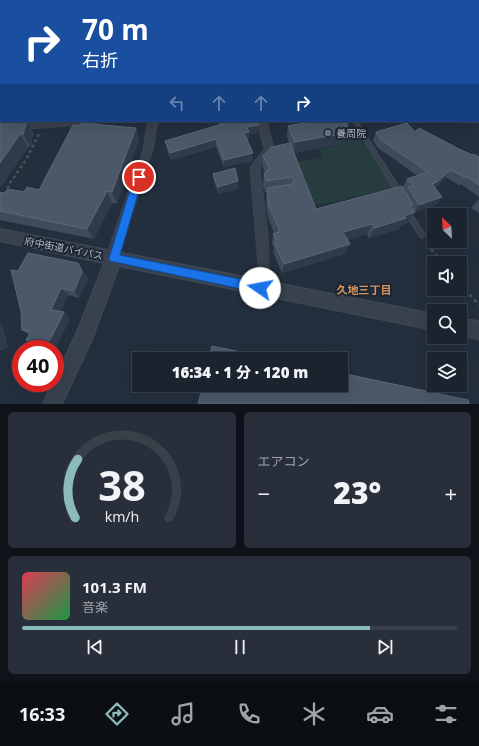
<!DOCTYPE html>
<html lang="ja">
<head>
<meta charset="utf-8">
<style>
	:root { --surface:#1b232e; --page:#282f3a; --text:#f1f3f6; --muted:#a0a4aa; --line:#39404a; --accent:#8bbbb9 }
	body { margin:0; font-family:"Open Sans","Noto Sans JP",sans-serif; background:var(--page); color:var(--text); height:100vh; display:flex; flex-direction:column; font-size:15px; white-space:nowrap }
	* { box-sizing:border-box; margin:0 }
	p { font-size:13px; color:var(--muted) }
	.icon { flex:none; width:22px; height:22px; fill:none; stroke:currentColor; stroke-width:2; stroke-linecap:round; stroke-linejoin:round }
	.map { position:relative; height:404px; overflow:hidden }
	.side { display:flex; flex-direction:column; gap:8px; padding:8px; background:#0f1319; flex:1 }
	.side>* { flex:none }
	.guide { position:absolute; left:0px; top:0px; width:479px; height:122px; box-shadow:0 4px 16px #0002,0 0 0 1px var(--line); background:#1a4fa0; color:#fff; overflow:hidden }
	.needle { width:26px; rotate:335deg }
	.tools { position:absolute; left:427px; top:208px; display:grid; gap:8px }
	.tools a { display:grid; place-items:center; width:40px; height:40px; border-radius:0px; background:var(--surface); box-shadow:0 4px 16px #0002,0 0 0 1px var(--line); font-size:20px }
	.speed { position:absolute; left:12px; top:340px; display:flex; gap:8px; font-size:20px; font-weight:700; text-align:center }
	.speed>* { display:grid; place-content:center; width:52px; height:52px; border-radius:50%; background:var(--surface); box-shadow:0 4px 16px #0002,0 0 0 1px var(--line); line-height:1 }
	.speed .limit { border:6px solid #d22; background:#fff; color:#111 }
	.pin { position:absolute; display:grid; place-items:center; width:34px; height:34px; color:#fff; margin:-17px; border:2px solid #fff; border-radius:50%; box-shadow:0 1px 4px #0007 }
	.me { position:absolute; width:44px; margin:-22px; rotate:282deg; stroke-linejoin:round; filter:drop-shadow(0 0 3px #0008) }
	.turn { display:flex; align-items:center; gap:14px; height:84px; padding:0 16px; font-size:18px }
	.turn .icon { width:52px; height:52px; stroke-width:2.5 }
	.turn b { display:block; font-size:28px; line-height:34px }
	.lanes { display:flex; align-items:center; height:38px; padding:0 16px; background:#0003; justify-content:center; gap:20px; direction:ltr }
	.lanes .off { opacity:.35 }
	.big { font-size:30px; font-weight:800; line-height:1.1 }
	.side .widget { flex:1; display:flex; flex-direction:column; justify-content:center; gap:6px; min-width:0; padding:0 14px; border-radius:6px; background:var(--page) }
	.side .dial { align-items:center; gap:0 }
	.dial svg { height:104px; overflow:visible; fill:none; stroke:var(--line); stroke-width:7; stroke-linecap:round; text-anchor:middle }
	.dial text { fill:var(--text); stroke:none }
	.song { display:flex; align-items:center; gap:12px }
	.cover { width:48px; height:48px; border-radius:6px; background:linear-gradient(135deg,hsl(350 70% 55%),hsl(140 70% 35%)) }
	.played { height:4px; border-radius:2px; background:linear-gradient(90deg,var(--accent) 80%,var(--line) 80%) }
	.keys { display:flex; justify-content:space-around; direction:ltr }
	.heat { display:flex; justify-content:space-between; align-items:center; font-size:22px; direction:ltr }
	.side .tiles { flex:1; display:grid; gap:8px; grid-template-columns:1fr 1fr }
	.widget:last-child { grid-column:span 2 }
	.trip { position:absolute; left:132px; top:352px; width:216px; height:40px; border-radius:0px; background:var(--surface); box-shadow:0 4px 16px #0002,0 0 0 1px var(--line); font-weight:800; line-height:40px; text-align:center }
	.tabs { display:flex; height:64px; justify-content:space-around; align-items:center; background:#0b0e12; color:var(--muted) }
	.tabs .icon { width:28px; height:28px }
	.tabs .selected { color:var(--accent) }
	.tabs b { font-size:18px; color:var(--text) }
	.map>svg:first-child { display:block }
</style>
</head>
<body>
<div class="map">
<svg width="479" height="404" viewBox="0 0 479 404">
	<rect width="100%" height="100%" fill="#242f3e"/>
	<!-- green -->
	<polygon fill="#263c3f" points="365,136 396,188 310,207 290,163 322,157 319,149 343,144 342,141"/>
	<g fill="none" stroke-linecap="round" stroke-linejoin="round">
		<!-- service casing -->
		<g stroke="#414a57" stroke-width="1.5">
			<g id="service">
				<polygon points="353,121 357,121 402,192 403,194 402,196 398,196"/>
				<polygon points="406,211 410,211 424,233 425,235 424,237 422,238 420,237 406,215 405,213"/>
			</g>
		</g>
		<!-- minor casing -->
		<g stroke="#414a57" stroke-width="1">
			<g id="minor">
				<polygon points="478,55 479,56 479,62 478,61"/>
				<polygon points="50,121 102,121 97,124 0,131 0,125"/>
				<polygon points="148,121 158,121 153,150 122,244 118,262 114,263 110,262 108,258 110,244 143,150"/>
				<path d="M257 121H267L274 149 268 161 260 168C263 199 276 266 264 292L260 294 256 292 254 288 258 265 250 167 264 149Z"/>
			</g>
		</g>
		<!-- tertiary casing -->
		<g stroke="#414a57" stroke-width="2">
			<g id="tertiary">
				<polygon points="0,229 434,314 434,330 119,266 93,337 62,404 43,404 52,383 55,383 55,378 77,332 104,263 0,241"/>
				<polygon points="460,319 479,321 479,339 460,335"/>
			</g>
		</g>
		<!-- path-far1 -->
		<polyline stroke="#3f5557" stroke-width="2.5" stroke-dasharray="3 3" stroke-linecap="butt" points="5,194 10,183 26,160 39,134"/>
		<!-- path -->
		<g stroke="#3f5557" stroke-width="3" stroke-dasharray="3.5 3.5" stroke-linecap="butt">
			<polyline points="427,243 442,263"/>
			<polyline points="460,284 479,305"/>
		</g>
		<!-- service -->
		<use href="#service" fill="#38414e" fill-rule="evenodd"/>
		<!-- minor -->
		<use href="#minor" fill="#38414e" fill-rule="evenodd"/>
		<!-- tertiary -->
		<use href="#tertiary" fill="#38414e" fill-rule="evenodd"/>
	</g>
	<!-- wall -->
	<g fill="#3f4b5c">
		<polygon points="0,0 45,0 45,1 1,1 1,6 0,6"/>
		<rect x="0" y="12" width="1" height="42"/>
		<polygon points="0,88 1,121 27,121 34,134 30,147 28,147 0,188"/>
		<polygon points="478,96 479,97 479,123 478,121"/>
		<polygon points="219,121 258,121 259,125 258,133 249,134 249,139 247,140 252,161 224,167 216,147 171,160 167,149 165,141 220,125"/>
		<polygon points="313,121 345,121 348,126 343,143 293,153 287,137 288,126 313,122"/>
		<polygon points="81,125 136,128 139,140 117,203 112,203 94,239 0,220 0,192 4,193 39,190"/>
		<polygon points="376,132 415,132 479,157 479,197 461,184 460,186 446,177 435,188 437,204 415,212 408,223 401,225 399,229 369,238 367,234 347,240 350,244 345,254 282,273 273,252 274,248 272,244 273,234 274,233 268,217 266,202 267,192 265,192 263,185 264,173 265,173 263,168 263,156 272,147 316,209 406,192 406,191 403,187 407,179 418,176 378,148 373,140"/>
		<polygon points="213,174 238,189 219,194 214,182"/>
		<polygon points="479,199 479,213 471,208"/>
		<polygon points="78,263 88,279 79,298 68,295 60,312 64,312 70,319 58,343 54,349 24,349 29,342 26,340 29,335 22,330"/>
	</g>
	<!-- shaded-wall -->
	<g fill="#2f3b4b">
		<polygon points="177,0 193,0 193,1 172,1"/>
		<polygon points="479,35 479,42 478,42 478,36"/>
		<polygon points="1,92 1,121 4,121 4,123 0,124 0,95"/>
		<polygon points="27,121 34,134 30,147 23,134"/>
		<polygon points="259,125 258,133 249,134 249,139 244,140 244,133 247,127"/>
		<polygon points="348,126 343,143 293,153 295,142"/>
		<polygon points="136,128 139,140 117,203 112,192"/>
		<polygon points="20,134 28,147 0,188 0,163"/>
		<polygon points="216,139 216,147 171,160 170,153"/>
		<polygon points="253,153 252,161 224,167 224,160"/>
		<polygon points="451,170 446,177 432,190 432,184"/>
		<polygon points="238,181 238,189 219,194 218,187"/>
		<polygon points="107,191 112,203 94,239 87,229"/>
		<polygon points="442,197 437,204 414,213 419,205"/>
		<polygon points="413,205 407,215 415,212 408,223 401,225 399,229 369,238 375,228 410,206"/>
		<polygon points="372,224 367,234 339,242 343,232"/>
		<polygon points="350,244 345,254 282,273 284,264"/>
		<polygon points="78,263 88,279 79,298 74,291"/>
		<polygon points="61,288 68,295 58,316 51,310"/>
		<polygon points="64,312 70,319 58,343 54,349 43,349"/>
		<polygon points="0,324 3,326 8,347 0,351"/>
	</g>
	<!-- building -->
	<g fill="#4b5868" stroke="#5c6777">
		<rect x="0" y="0" width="41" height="1"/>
		<polygon points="48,0 177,0 172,1 48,1"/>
		<polygon points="195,0 479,0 479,35 478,36 478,1 196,1"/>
		<rect x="0" y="12" width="1" height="32"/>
		<polygon points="0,88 1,88 1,92 0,95"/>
		<polygon points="478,96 479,97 479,113 478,112"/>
		<polygon points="27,121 23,134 20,134 0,163 0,122"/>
		<polygon points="221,121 258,121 259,125 247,127 249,132 244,133 253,153 224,160 216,139 170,153 165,141 222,124"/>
		<polygon points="315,121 345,121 348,126 343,127 346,133 295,142 288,126"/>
		<polygon points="82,123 136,128 112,192 107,191 87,229 0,211 0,192 4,193 8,189 24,192 27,187 39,190 73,125 81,125"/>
		<polygon points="407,123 415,132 419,128 459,149 472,155 473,154 479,157 479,185 467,177 466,178 451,170 437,182 432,184 442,197 419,205 408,187 413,186 407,179 428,172 381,140 376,132"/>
		<polygon points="290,143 316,209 402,186 413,205 410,206 415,212 404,216 406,218 375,228 372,224 343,232 350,244 284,264 274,242 277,241 273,234 279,232 279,229 269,206 267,191 268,188 292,184 294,181 292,177 266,181 264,173 267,172 266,170 270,169 263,156 272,147"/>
		<polygon points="235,168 238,181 218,187 213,174"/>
		<polygon points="28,253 78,263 82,272 74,291 61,288 51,310 64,312 51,338 43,349 24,349 29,341 26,340 31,332 22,330 21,311 11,270 18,271"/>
		<polygon points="212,346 274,359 209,359"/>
		<polygon points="341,373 468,400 469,404 198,404 203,385 341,385"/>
	</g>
	<!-- route -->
	<polygon fill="#1a73e8" stroke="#114b97" points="139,173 143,177 120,255 260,283 264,285 266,288 264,292 260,293 110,261 109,258 134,177"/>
	<!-- markers -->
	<circle fill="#6b7280" stroke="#1d2633" stroke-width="1.5" cx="328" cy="133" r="4"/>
	<g text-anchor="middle" stroke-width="4" stroke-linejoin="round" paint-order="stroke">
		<!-- poi labels -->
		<g font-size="10" fill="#b4bcc9" stroke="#1d2633" text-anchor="start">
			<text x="336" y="137">養周院</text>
		</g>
		<!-- street labels -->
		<g font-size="10" fill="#b4bcc9" stroke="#1d2633">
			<text transform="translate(64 248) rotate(11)" y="4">府中街道バイパス</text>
		</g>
		<!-- neighbourhood labels -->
		<g font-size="11" font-weight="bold" fill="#d59563" stroke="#1d2633">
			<text x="364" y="294">久地三丁目</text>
		</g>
	</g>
</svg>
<div class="tools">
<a><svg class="needle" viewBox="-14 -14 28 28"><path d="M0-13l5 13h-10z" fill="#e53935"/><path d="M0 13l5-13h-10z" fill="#a0a4aa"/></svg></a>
<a><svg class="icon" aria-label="sound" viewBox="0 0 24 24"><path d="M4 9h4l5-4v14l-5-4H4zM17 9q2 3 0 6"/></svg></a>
<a><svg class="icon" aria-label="search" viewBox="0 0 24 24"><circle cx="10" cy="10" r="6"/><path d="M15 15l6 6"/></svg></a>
<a><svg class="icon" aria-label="layers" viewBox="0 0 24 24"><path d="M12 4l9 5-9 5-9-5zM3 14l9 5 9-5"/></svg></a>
</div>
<div class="speed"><div class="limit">40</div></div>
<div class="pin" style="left:139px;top:177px;background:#d93025"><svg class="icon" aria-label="arrive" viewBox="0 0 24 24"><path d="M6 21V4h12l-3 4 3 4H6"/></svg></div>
<svg class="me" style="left:260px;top:288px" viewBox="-20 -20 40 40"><circle r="19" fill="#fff"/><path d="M0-13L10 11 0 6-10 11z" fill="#1a73e8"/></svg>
<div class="trip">16:34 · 1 分 · 120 m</div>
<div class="guide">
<div class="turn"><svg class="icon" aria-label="right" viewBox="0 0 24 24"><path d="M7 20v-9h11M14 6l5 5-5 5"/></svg><div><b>70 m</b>右折</div></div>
<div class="lanes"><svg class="icon off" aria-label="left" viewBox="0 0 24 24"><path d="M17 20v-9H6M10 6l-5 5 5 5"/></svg><svg class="icon off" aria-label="ahead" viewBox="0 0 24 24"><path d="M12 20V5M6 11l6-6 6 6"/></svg><svg class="icon off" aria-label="ahead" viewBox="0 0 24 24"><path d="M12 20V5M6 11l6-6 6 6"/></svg><svg class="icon" aria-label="right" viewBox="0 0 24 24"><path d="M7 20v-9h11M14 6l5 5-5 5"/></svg></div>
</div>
</div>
<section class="side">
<div class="tiles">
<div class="widget dial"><svg viewBox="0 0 100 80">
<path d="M14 69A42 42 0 1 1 86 69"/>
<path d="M14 69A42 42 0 0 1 16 24" stroke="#8bbbb9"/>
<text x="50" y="56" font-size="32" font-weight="700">38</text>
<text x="50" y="72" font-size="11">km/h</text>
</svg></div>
<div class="widget"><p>エアコン</p>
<div class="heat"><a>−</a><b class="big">23°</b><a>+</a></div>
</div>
<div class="widget">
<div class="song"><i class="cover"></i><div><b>101.3 FM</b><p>音楽</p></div></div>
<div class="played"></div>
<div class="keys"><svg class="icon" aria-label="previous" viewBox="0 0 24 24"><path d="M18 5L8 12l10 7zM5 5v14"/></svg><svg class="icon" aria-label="pause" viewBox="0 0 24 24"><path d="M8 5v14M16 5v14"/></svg><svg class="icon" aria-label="next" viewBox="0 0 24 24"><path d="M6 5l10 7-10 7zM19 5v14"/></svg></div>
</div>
</div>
</section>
<nav class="tabs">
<b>16:33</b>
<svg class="icon selected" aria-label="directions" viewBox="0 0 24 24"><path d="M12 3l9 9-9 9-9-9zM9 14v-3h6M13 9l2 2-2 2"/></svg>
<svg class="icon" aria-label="music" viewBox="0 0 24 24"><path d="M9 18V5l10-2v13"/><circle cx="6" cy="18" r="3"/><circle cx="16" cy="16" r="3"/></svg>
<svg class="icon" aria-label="phone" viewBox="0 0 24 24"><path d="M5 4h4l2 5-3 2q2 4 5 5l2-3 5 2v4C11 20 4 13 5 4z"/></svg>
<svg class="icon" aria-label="climate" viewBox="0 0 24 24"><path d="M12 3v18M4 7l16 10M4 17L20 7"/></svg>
<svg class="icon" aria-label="car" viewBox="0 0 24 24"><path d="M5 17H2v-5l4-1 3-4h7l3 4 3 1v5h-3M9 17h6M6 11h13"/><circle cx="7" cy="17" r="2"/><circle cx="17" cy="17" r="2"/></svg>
<svg class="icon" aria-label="filters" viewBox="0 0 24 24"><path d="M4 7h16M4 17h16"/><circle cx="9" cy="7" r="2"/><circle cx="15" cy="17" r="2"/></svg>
</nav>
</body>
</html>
